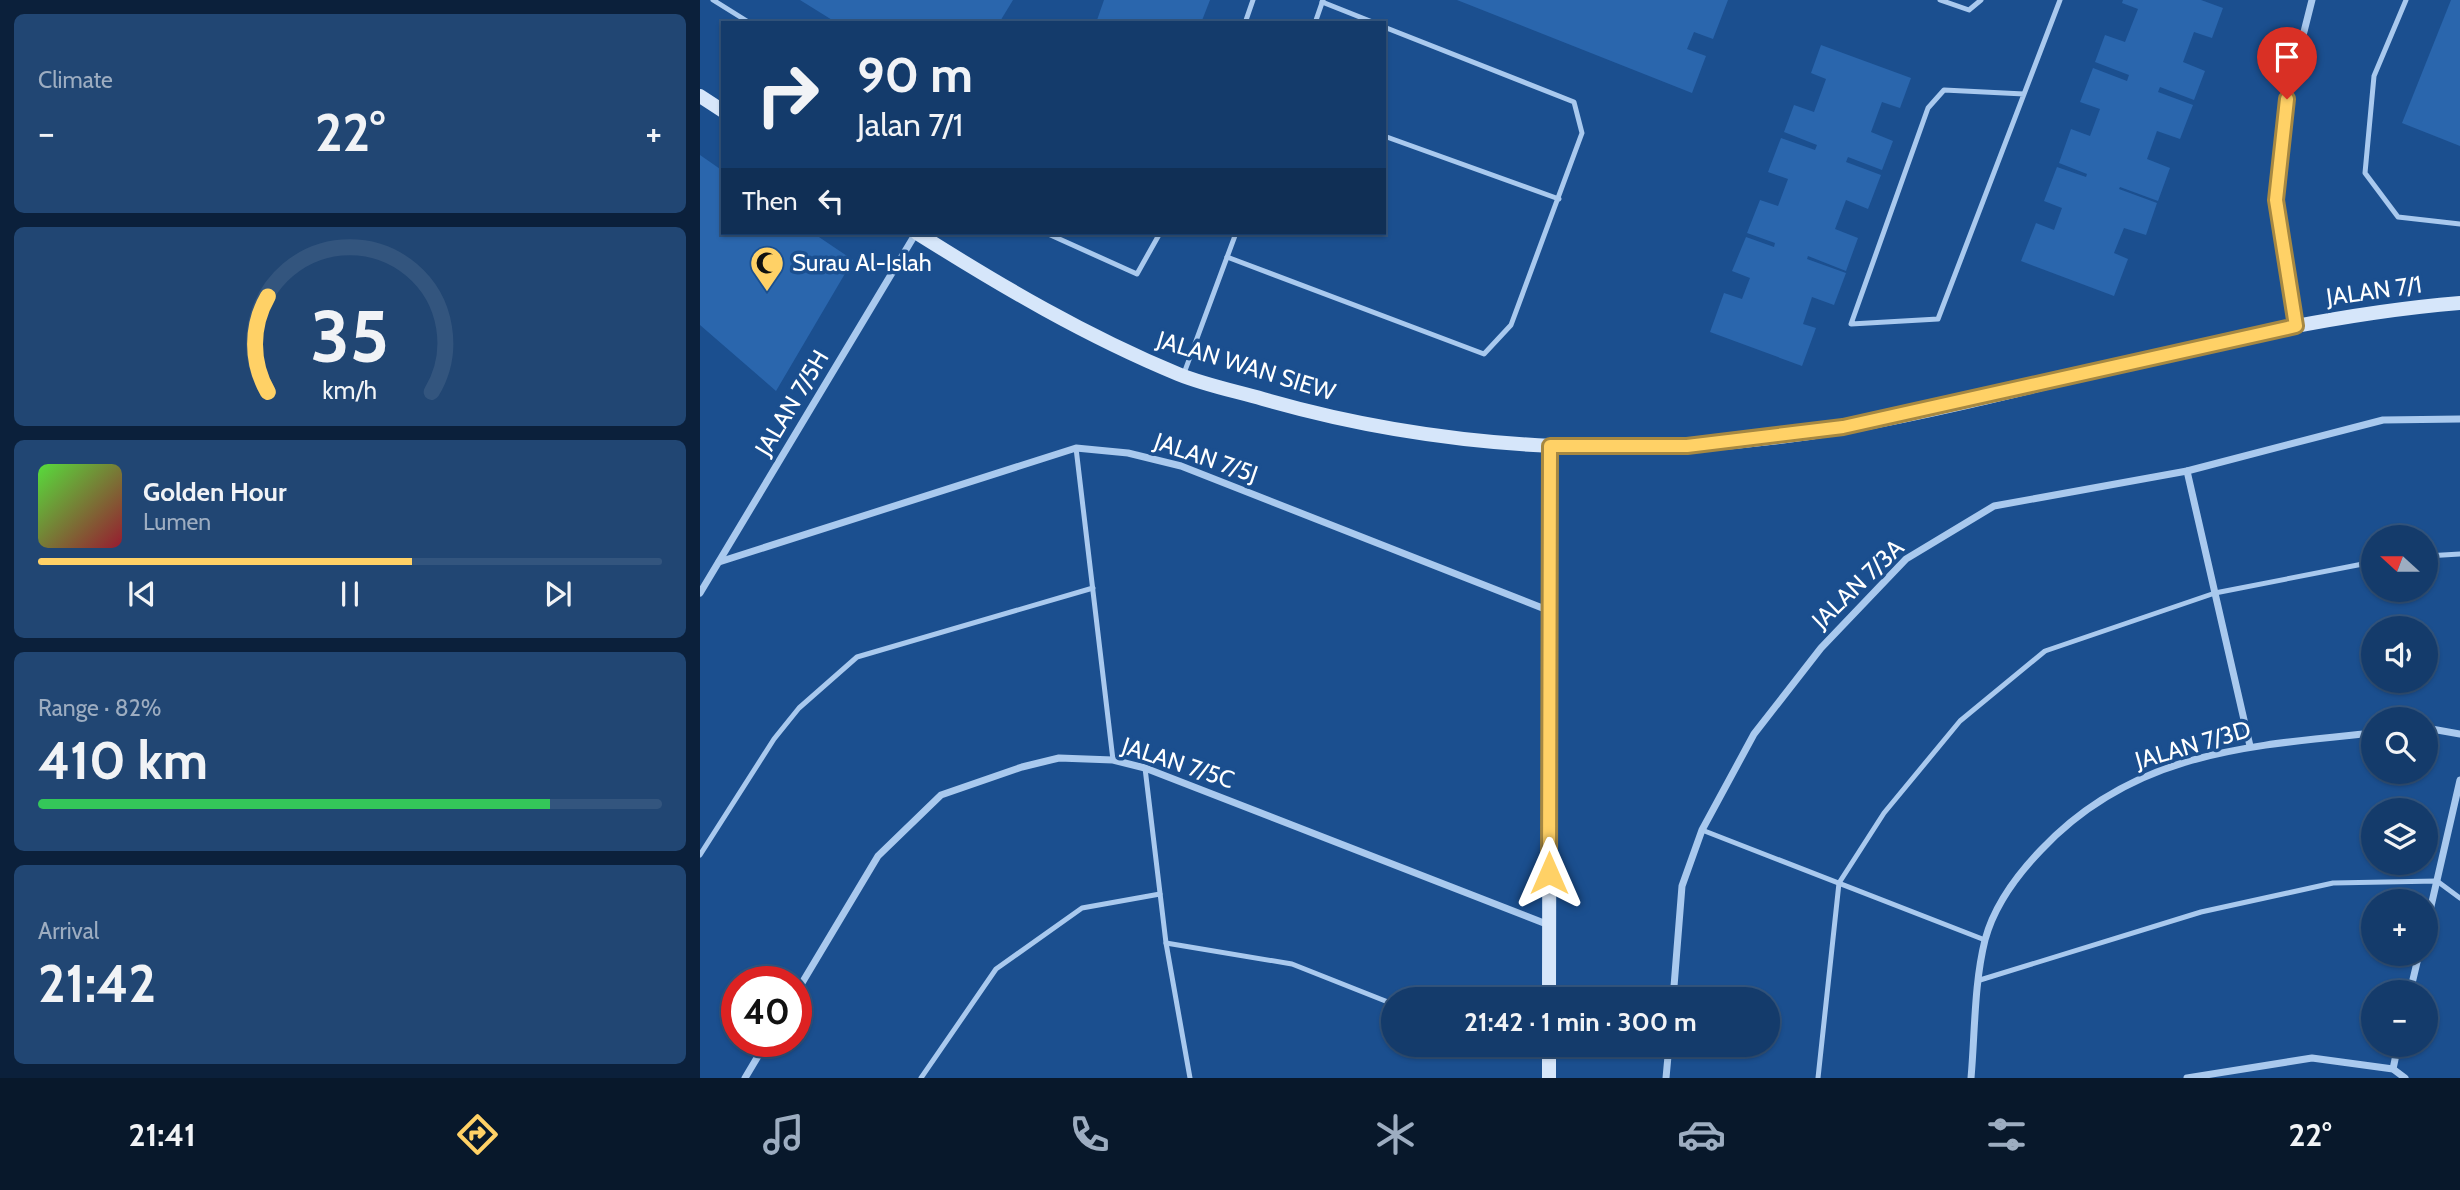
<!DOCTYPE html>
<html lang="en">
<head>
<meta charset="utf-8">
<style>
	:root { --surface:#143b6b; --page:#214673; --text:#f1f3f6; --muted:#9dadc1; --line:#33557e; --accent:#ffd166 }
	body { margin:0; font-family:Cabin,sans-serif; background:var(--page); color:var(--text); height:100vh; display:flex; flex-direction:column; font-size:26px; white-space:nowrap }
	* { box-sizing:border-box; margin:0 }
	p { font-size:23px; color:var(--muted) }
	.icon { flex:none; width:38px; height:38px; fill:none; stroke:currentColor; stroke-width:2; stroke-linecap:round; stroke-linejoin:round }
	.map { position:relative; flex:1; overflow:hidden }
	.details { display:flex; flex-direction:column; gap:14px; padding:14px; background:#0b203b; width:700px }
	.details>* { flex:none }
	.hud { position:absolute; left:21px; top:21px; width:665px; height:214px; border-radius:0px; box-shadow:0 2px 5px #0004,0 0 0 2px var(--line); background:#143b6b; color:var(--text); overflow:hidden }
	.needle { width:46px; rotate:291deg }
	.buttons { position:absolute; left:1661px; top:525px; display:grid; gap:14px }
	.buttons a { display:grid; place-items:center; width:77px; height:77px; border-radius:50%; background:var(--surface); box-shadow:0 2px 5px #0004,0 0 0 2px var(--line); font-size:35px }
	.speed { position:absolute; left:21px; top:966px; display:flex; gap:14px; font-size:35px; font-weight:700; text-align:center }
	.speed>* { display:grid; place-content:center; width:91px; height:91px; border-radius:50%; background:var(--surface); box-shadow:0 2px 5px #0004,0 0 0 2px var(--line); line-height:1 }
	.speed .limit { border:10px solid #d22; background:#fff; color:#111 }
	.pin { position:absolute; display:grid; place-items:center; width:60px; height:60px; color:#fff; margin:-72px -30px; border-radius:50% 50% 50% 0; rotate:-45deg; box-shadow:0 0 7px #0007 }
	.pin .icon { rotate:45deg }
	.me { position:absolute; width:77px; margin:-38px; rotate:0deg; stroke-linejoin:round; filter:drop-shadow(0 0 5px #0008) }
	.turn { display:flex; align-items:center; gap:24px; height:147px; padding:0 21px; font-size:32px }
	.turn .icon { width:91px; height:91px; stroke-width:2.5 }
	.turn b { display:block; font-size:49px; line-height:60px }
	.then { display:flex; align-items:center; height:66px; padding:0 21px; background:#0003; gap:14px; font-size:26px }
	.big { font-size:52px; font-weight:700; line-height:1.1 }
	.details .tile { flex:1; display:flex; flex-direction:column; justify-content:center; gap:10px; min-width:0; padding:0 24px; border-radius:10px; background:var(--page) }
	.details .dial { align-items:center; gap:0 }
	.dial svg { height:182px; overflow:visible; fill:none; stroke:var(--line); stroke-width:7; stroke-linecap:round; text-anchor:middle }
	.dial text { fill:var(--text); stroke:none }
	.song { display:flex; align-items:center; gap:21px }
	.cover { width:84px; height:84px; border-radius:10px; background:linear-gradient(135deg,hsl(110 70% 55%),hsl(350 70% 35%)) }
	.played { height:7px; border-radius:4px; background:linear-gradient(90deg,var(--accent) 60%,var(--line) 60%) }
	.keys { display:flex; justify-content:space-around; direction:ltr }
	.heat { display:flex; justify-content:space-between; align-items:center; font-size:38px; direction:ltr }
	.charge { height:10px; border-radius:5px; background:linear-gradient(90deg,#34c759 82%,var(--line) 0) }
	.trip { position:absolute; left:681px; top:987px; width:399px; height:70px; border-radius:35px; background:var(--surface); box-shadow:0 2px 5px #0004,0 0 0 2px var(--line); font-weight:700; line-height:70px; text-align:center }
	.tabs { display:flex; height:112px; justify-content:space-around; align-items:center; background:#08182b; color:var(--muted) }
	.tabs .icon { width:49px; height:49px }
	.tabs .active { color:var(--accent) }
	.tabs b { font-size:32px; color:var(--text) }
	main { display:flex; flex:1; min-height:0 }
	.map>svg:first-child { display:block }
</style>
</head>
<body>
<main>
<section class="details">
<div class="tile"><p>Climate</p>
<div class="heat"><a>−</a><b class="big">22°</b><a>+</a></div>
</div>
<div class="tile dial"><svg viewBox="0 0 100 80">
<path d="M14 69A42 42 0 1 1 86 69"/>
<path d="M14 69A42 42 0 0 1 14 27" stroke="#ffd166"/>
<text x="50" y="56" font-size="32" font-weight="700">35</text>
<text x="50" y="72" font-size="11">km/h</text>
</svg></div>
<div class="tile">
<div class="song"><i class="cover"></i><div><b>Golden Hour</b><p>Lumen</p></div></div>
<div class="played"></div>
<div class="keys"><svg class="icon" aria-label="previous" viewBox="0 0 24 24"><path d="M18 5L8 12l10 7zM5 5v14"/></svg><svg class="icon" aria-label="pause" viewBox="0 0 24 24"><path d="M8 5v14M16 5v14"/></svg><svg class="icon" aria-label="next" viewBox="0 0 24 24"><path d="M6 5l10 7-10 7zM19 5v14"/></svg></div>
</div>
<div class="tile"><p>Range · 82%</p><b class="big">410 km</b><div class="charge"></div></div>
<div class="tile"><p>Arrival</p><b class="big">21:42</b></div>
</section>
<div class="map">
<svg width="1760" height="1078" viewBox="0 0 1760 1078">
	<rect width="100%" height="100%" fill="#1b4f8f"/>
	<!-- building -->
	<g fill="#2a66ad">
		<polygon points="100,0 313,0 299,23 137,23"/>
		<polygon points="404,0 510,0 501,23 396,23"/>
		<polygon points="757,0 1028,0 1013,39 994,32 987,49 1006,56 992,93"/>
		<polygon points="1423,0 1501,0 1523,8 1512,38 1494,32 1483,62 1505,71 1494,100 1460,87 1458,92 1493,105 1480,139 1457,131 1447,159 1470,168 1458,201 1420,187 1419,189 1457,203 1446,235 1424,228 1414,253 1428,259 1414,296 1321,261 1336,223 1354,230 1362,208 1344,201 1357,167 1386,177 1387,174 1359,163 1371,129 1390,136 1400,109 1380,102 1393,68 1427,81 1429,75 1395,62 1405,35 1425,42 1438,9 1422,3"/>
		<polygon points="1751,0 1760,0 1760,146 1702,123"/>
		<polygon points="1121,45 1211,78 1200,108 1182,102 1171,132 1193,141 1182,170 1148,157 1146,162 1181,175 1168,209 1146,200 1135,229 1158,238 1146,271 1108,256 1107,259 1146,273 1134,305 1112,297 1103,324 1116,328 1102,366 1010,332 1024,293 1042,299 1050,278 1032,271 1046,237 1074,247 1075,243 1047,233 1060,200 1078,206 1088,179 1068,172 1081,138 1115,150 1117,145 1084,132 1094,105 1114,112 1126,79 1111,73"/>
		<polygon points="0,155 23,171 23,233 113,233 153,260 76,391 0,325"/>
	</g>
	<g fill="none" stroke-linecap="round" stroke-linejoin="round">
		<!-- lane -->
		<g stroke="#a9c9ee" stroke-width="5">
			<polyline points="13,0 50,23"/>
			<polyline points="1240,0 1269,10 1281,0"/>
			<polyline points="1706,0 1674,76 1665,173 1698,217 1760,224"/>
			<polyline points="622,2 675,23"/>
			<polyline points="545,23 553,0"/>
			<polyline points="615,23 623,0"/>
			<polyline points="1324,94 1244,90 1228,108 1151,324 1238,319 1360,0"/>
			<polyline points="684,136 859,199"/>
			<polyline points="346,233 437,274 460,233"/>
			<polyline points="527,257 784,354 811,325 882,133 874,102 684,27"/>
			<polyline points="483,376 536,233"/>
			<polyline points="376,448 413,760"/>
			<polyline points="1726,556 1760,554"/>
			<polyline points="445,768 466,943 490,1078"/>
			<polyline points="1002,830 1285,940"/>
			<polyline points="0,855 74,739 99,708 157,657 393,588"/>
			<polyline points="466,943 592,964 693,1004"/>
			<polyline points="1280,980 1501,912 1633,883 1737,881 1760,898"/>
			<polyline points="221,1078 296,969 382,908 460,894"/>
			<polyline points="1118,1078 1139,883 1184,813 1260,721 1345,651 1515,593 1673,562"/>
		</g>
		<!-- street -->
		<g stroke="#a9c9ee" stroke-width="7">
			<polyline points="1596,326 1576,200 1587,99 1612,0"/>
			<polyline points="1487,471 1550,746"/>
			<polyline points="19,562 376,448 428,453 481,466 850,611"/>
			<polyline points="0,593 216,233"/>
			<polyline points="1726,728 1760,734"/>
			<polyline points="1726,928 1760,780"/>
			<polyline points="1710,992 1719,954"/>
			<polyline points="96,993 178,856 241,795 322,767 359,758 413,760 445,768 849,925"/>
			<polyline points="973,999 982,886 1002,830 1054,734 1121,648 1206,559 1294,506 1487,471 1683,420 1760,419"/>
			<polyline points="1693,1069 1698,1045"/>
			<polyline points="45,1078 67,1041"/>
			<polyline points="966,1078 969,1045"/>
			<path d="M1271 1078C1275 1033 1274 984 1285 940 1294 906 1317 875 1341 850 1433 752 1547 746 1673 733"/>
			<polyline points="1487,1078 1612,1058 1693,1069 1705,1078"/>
		</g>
		<!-- secondary -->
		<g stroke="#d6e6fa" stroke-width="14">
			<polyline points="0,96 23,111"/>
			<path d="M217 233C301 286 386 336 478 374 505 385 535 391 563 399 750 453 954 461 1145 427 1351 390 1552 320 1760 303"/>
			<polyline points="849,999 850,446"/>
			<polyline points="849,1045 849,1078"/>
		</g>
	</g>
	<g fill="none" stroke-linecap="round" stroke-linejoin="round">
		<!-- route casing -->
		<g stroke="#a68842" stroke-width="18">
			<polyline id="route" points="849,873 850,446 987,446 1143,427 1596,326 1576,200 1587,99"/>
		</g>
		<!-- route -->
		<use href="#route" stroke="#ffd166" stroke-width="12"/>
	</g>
	<!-- icons -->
	<defs>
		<g id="mosque-pin" transform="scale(1.75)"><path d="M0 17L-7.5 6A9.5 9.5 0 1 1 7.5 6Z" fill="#ffd166" stroke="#1b4f8f"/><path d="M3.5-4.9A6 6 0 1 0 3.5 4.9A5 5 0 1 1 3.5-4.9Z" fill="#111"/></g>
	</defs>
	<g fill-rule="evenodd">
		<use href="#mosque-pin" x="67" y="263"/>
	</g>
	<g text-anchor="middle" stroke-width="7" stroke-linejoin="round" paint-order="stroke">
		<!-- poi labels -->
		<g font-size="24" fill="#fff" stroke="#1b4f8f" text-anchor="start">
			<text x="92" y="271">Surau Al-Islah</text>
		</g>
		<!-- street labels -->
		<g font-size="24" fill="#fff" stroke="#1b4f8f">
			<text transform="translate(1674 291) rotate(-8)" y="8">JALAN 7/1</text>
			<text transform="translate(546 366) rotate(17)" y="8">JALAN WAN SIEW</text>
			<text transform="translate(92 403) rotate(-59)" y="8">JALAN 7/5H</text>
			<text transform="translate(506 458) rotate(19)" y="8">JALAN 7/5J</text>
			<text transform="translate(1158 584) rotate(-44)" y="8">JALAN 7/3A</text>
			<text transform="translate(1493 745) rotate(-16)" y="8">JALAN 7/3D</text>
			<text transform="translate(478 763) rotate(18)" y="8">JALAN 7/5C</text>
		</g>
	</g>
</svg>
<div class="buttons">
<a><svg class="needle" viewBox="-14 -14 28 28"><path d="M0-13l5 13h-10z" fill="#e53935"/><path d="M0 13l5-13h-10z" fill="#9dadc1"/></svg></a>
<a><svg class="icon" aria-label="sound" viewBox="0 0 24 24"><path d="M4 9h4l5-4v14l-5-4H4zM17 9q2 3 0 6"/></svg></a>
<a><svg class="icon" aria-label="search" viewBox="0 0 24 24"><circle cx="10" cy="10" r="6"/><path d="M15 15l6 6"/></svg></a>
<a><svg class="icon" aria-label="layers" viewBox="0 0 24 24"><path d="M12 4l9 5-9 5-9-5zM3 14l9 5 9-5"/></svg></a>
<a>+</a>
<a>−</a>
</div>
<div class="speed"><div class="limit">40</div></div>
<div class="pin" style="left:1587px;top:99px;background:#d93025"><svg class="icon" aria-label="arrive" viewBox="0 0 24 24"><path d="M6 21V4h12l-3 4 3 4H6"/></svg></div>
<svg class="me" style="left:849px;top:873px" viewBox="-20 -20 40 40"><path d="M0-17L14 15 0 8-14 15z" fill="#ffd166" stroke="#fff" stroke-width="4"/></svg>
<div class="trip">21:42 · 1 min · 300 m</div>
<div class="hud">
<div class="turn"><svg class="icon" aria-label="right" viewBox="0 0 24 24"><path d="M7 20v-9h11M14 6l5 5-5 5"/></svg><div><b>90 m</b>Jalan 7/1</div></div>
<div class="then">Then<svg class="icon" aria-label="left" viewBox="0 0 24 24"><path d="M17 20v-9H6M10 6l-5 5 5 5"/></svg></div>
</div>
</div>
</main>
<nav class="tabs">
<b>21:41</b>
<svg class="icon active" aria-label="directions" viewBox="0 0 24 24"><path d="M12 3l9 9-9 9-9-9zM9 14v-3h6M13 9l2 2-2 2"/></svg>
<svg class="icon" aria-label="music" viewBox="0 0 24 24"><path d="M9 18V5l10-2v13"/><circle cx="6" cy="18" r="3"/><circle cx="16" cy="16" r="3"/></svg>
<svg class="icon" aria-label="phone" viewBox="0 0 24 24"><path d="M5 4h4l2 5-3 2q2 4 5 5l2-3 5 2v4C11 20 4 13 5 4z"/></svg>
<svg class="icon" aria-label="climate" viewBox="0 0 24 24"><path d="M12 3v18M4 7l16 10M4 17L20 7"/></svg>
<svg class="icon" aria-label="car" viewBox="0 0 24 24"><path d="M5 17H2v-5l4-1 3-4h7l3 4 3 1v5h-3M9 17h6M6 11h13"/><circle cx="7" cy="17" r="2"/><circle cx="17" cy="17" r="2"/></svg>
<svg class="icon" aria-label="filters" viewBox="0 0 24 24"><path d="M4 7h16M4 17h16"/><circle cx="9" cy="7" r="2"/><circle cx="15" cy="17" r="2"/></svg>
<b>22°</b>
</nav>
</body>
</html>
